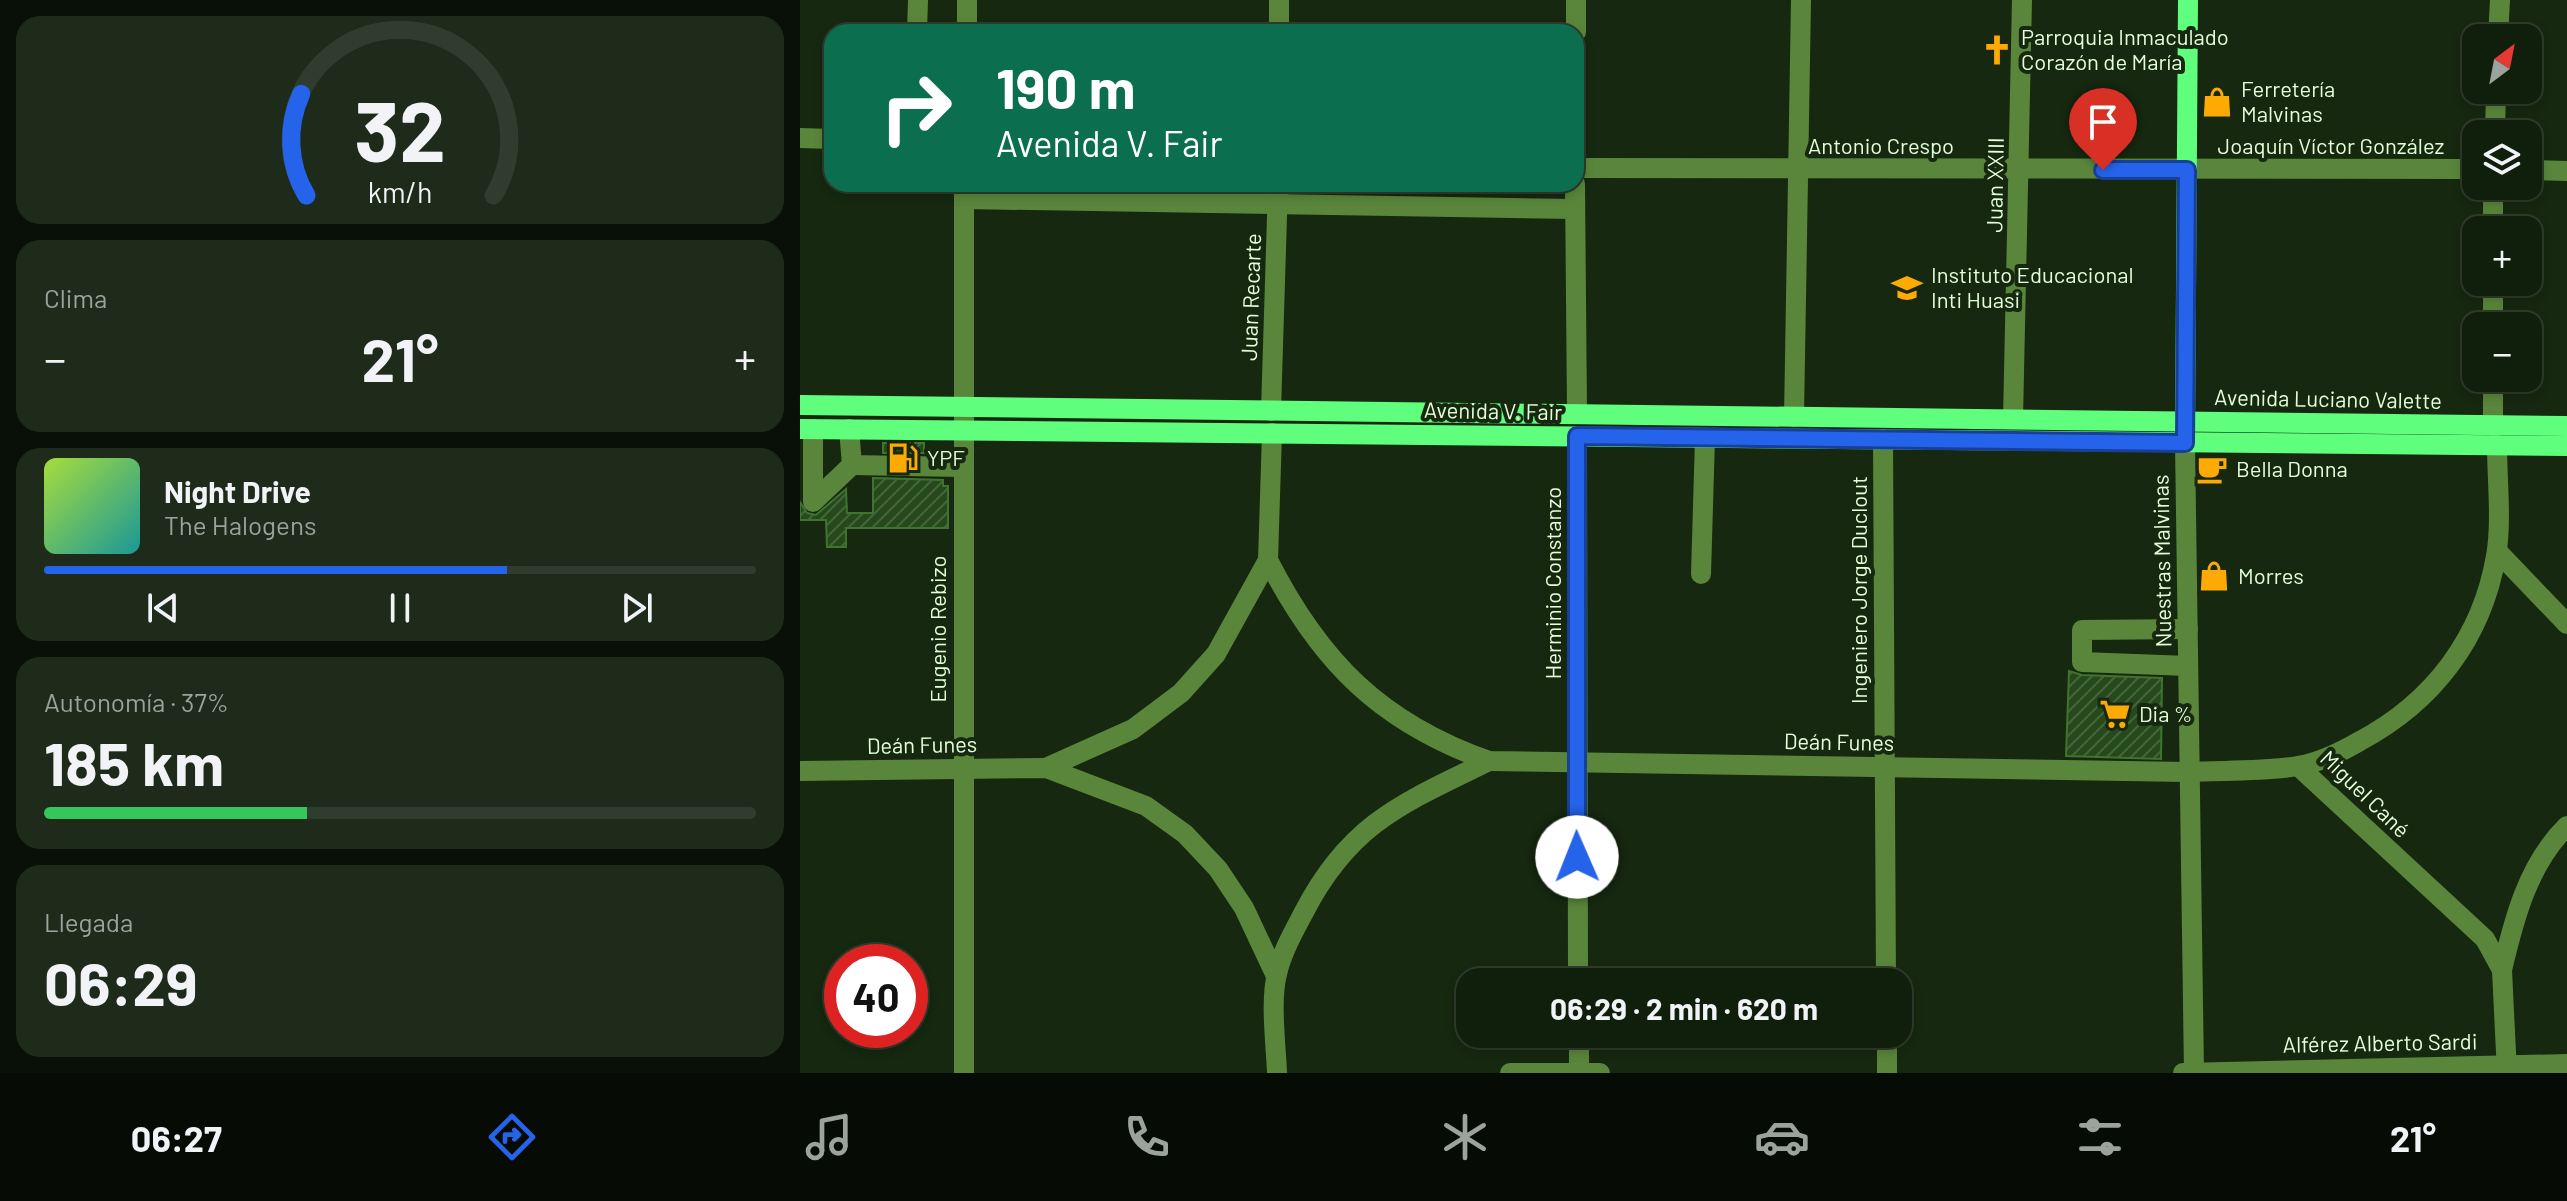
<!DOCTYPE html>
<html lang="es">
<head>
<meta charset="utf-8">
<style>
	:root { --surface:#101e0c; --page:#1e2b1a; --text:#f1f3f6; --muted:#9ca29d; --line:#303c2d; --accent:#2563eb }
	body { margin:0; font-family:Barlow,sans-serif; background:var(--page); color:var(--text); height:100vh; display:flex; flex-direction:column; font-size:30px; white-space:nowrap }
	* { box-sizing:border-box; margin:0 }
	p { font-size:26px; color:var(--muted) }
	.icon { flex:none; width:44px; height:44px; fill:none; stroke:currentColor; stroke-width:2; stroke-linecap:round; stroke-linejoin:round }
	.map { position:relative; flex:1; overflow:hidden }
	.sheet { display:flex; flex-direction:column; gap:16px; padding:16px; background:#091007; width:800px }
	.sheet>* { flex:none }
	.banner { position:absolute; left:24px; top:24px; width:760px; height:168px; border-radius:24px; box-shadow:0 4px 12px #0003,0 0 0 2px var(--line); background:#0b6e4f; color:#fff; overflow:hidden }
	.needle { width:52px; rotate:32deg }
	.tools { position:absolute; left:1662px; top:24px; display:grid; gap:16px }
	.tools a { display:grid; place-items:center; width:80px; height:80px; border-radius:16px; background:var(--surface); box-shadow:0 4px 12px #0003,0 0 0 2px var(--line); font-size:40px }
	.speed { position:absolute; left:24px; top:944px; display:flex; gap:16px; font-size:40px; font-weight:700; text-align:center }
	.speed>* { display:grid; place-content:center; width:104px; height:104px; border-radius:50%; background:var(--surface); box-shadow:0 4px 12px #0003,0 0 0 2px var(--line); line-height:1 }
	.speed .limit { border:12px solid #d22; background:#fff; color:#111 }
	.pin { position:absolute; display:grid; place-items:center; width:68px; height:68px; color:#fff; margin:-82px -34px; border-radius:50% 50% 50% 0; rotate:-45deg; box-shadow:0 0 8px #0007 }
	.pin .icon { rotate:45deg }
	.me { position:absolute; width:88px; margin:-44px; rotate:359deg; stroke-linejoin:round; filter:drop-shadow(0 0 6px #0008) }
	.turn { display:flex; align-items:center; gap:28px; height:168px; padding:0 40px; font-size:36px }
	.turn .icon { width:104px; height:104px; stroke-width:2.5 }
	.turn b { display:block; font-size:56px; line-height:68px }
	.big { font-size:60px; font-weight:700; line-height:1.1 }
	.sheet .tile { flex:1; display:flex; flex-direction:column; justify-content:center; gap:12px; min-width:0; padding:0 28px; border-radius:24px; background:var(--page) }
	.sheet .dial { align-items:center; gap:0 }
	.dial svg { height:208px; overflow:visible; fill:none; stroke:var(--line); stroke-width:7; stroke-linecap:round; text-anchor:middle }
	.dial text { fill:var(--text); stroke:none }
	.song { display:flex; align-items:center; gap:24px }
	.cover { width:96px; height:96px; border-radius:12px; background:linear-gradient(135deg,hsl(80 70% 55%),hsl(180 70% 35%)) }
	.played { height:8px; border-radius:4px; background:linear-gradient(90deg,var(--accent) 65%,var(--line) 65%) }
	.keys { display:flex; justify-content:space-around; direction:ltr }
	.heat { display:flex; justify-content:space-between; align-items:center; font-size:44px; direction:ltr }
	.charge { height:12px; border-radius:6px; background:linear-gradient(90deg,#34c759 37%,var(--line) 0) }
	.trip { position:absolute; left:656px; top:968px; width:456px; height:80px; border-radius:24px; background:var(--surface); box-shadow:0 4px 12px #0003,0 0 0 2px var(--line); font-weight:700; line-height:80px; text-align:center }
	.menu { display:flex; height:128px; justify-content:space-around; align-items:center; background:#060c05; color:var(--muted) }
	.menu .icon { width:56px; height:56px }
	.menu .on { color:var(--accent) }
	.menu b { font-size:36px; color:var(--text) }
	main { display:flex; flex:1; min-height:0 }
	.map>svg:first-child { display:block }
</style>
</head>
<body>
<main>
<section class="sheet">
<div class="tile dial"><svg viewBox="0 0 100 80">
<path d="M14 69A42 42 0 1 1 86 69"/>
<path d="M14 69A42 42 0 0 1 12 30" stroke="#2563eb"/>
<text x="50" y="56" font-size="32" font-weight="700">32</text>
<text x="50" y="72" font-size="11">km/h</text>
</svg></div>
<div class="tile"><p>Clima</p>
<div class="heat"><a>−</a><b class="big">21°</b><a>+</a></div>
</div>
<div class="tile">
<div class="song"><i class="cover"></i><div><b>Night Drive</b><p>The Halogens</p></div></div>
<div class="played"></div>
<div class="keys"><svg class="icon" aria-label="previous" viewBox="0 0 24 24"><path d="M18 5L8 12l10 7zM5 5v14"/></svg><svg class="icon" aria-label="pause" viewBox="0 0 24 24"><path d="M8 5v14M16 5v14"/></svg><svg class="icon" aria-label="next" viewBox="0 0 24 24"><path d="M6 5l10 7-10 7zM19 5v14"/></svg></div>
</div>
<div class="tile"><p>Autonomía · 37%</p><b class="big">185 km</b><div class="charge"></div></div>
<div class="tile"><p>Llegada</p><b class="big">06:29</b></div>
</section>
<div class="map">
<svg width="1767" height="1073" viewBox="0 0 1767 1073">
	<defs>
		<pattern id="building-hatch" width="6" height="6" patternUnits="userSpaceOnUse" patternTransform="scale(2)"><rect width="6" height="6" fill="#26491c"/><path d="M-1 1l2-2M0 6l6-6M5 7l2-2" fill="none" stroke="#45643c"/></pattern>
	</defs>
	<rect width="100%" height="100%" fill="#162810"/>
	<!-- building -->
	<g fill="url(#building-hatch)" stroke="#3f742e" stroke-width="2">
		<rect x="83" y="443" width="41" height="10"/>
		<polygon points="73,478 143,480 143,486 148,486 148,528 46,528 46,547 27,547 26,520 0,520 0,502 7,513 16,515 46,489 47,513 73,513"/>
		<polygon points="1269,671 1282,675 1362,678 1361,759 1266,756"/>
	</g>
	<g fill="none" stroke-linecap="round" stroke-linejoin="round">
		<!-- minor -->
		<g stroke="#59863b" stroke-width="20">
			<polyline points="117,32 118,0"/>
			<polyline points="167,32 167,0"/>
			<polyline points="479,32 479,0"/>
			<polyline points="776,32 776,0"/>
			<polyline points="1698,38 1700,0"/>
			<polyline points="1695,134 1696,90"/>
			<polyline points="0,138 32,139"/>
			<polyline points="776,168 1676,169"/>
			<polyline points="1728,170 1767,171"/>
			<polyline points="164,184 164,1073"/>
			<polyline points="775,184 777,413"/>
			<polyline points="164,199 774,209"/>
			<polyline points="1693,230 1693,186"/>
			<polyline points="1693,326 1693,282"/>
			<polyline points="471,411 478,184"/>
			<polyline points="994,417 1001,0"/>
			<polyline points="1213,419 1222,0"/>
			<polyline points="1693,426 1693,378"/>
			<polyline points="13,429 13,502 52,465"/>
			<polyline points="49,429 52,465 162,467"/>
			<polyline points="777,436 778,982"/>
			<polyline points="1083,439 1086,982"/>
			<polyline points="1385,443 1394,1073"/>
			<polyline points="1697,551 1767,624"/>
			<path d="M468 560C520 662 581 723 689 761L1387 772C1423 770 1462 772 1498 766 1519 763 1541 752 1560 741 1633 702 1682 638 1696 556 1702 521 1697 481 1697 445"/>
			<polyline points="901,574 905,438"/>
			<polyline points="1388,629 1282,630 1282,662 1388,666"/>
			<path d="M1498 766 1685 939 1702 970C1714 919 1728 864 1767 826"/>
			<polyline points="246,768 333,729 381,693 416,654 468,560 472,433"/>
			<polyline points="0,771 246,768 346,806 385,834 418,869 444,908 476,976"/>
			<polyline points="1702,970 1707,1073"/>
			<polyline points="779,1034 779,1073"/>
			<polyline points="1087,1034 1087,1073"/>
			<path d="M477 1073C476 1045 470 1001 477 974 481 954 494 931 504 912 550 823 603 803 689 761"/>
			<polyline points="710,1073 800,1073"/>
			<polyline points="1383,1073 1767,1064"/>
		</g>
		<!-- major -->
		<g stroke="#5ffe7d" stroke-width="20">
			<polyline points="0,405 1767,426"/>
			<polyline points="0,429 1767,446"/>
			<polyline points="1385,432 1388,0"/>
		</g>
	</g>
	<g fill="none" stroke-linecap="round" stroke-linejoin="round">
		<!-- route casing -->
		<g stroke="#184099" stroke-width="20">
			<polyline id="route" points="777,857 777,436 1385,443 1387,170 1303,170"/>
		</g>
		<!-- route -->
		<use href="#route" stroke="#2563eb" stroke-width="14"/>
	</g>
	<!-- icons -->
	<defs>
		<g id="church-bare" transform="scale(2.4)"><path d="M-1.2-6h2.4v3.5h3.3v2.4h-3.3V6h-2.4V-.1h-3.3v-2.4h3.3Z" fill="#fdaa04" stroke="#162810" stroke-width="2.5" paint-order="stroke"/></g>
		<g id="shop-bare" transform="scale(2.4)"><path d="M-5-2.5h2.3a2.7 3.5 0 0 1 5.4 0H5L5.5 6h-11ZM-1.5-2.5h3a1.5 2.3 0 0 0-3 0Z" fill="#fdaa04" stroke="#162810" stroke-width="2.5" paint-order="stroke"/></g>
		<g id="school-bare" transform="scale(2.4)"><path d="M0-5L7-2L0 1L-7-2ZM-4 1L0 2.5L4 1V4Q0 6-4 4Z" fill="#fdaa04" stroke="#162810" stroke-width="2.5" paint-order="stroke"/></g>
		<g id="fuel-bare" transform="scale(2.4)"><path d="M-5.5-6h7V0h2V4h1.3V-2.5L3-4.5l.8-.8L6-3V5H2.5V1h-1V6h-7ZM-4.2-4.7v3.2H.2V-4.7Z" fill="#fdaa04" stroke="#162810" stroke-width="2.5" paint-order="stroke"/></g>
		<g id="cafe-bare" transform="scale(2.4)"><path d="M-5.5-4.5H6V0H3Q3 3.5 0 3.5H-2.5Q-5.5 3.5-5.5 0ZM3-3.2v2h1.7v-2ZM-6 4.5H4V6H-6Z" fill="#fdaa04" stroke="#162810" stroke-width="2.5" paint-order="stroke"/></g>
		<g id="supermarket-bare" transform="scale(2.4)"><path d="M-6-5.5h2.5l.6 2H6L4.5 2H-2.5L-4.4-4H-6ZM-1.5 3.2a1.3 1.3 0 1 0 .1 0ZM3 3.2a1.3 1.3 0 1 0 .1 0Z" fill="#fdaa04" stroke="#162810" stroke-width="2.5" paint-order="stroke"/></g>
	</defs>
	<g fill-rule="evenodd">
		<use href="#church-bare" x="1197" y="50"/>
		<use href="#shop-bare" x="1417" y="102"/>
		<use href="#school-bare" x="1107" y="288"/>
		<use href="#fuel-bare" x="103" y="458"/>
		<use href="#cafe-bare" x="1412" y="469"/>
		<use href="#shop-bare" x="1414" y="576"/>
		<use href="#supermarket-bare" x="1315" y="714"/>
	</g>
	<g text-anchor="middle" stroke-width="8" stroke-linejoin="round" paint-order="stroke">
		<!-- poi labels -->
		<g font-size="22" fill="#e4ffd7" stroke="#162810" text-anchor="start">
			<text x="1221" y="45">Parroquia Inmaculado<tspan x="1221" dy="25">Corazón de María</tspan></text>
			<text x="1441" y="97">Ferretería<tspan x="1441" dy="25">Malvinas</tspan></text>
			<text x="1131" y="283">Instituto Educacional<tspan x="1131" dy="25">Inti Huasi</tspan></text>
			<text x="127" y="466">YPF</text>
			<text x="1436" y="477">Bella Donna</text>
			<text x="1438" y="584">Morres</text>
			<text x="1339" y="722">Dia %</text>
		</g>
		<!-- street labels -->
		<g font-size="22" fill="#e4ffd7" stroke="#162810">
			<text x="1081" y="154">Antonio Crespo</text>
			<text x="1531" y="154">Joaquín Víctor González</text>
			<text transform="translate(1195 185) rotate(-89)" y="8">Juan XXIII</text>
			<text transform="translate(451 297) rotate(-88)" y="8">Juan Recarte</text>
			<text transform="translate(1528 399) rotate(1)" y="8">Avenida Luciano Valette</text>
			<text transform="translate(693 411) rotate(1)" y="8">Avenida V. Fair</text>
			<text transform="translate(1362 561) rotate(-91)" y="8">Nuestras Malvinas</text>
			<text transform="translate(753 583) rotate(-90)" y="8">Herminio Constanzo</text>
			<text transform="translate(1059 590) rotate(-90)" y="8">Ingeniero Jorge Duclout</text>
			<text transform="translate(138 629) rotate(-90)" y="8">Eugenio Rebizo</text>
			<text transform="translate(1039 742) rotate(1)" y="8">Deán Funes</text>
			<text transform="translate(122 745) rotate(-1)" y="8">Deán Funes</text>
			<text transform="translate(1565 794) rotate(44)" y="8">Miguel Cané</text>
			<text transform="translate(1580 1043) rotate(-1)" y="8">Alférez Alberto Sardi</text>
		</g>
	</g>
</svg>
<div class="tools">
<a><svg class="needle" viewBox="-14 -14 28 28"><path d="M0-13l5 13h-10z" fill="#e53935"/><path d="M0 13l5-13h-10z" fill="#9ca29d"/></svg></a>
<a><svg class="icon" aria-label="layers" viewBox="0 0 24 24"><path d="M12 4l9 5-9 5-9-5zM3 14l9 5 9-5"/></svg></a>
<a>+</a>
<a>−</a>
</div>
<div class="speed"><div class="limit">40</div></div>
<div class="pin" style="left:1303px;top:170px;background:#d93025"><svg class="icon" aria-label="arrive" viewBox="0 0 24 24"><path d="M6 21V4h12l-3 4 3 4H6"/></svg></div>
<svg class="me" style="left:777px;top:857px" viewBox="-20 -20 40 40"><circle r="19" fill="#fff"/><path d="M0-13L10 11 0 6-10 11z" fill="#2563eb"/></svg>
<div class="trip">06:29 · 2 min · 620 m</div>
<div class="banner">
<div class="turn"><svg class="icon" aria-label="right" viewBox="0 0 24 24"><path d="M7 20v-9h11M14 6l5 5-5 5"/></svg><div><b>190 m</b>Avenida V. Fair</div></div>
</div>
</div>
</main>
<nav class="menu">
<b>06:27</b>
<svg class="icon on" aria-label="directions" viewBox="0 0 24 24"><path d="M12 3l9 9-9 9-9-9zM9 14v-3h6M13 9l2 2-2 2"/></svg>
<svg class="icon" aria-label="music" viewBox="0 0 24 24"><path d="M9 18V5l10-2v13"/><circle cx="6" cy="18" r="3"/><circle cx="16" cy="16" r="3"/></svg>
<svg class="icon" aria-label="phone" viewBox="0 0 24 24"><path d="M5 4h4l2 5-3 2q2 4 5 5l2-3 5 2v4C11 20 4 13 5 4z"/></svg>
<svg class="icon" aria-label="climate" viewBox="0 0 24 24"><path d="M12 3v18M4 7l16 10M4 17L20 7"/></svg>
<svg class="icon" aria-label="car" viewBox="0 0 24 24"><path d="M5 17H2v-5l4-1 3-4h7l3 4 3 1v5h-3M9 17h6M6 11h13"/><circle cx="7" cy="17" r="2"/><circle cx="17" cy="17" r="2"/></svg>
<svg class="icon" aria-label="filters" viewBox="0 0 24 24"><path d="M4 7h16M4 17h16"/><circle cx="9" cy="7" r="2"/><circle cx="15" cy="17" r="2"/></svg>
<b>21°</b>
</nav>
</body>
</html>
